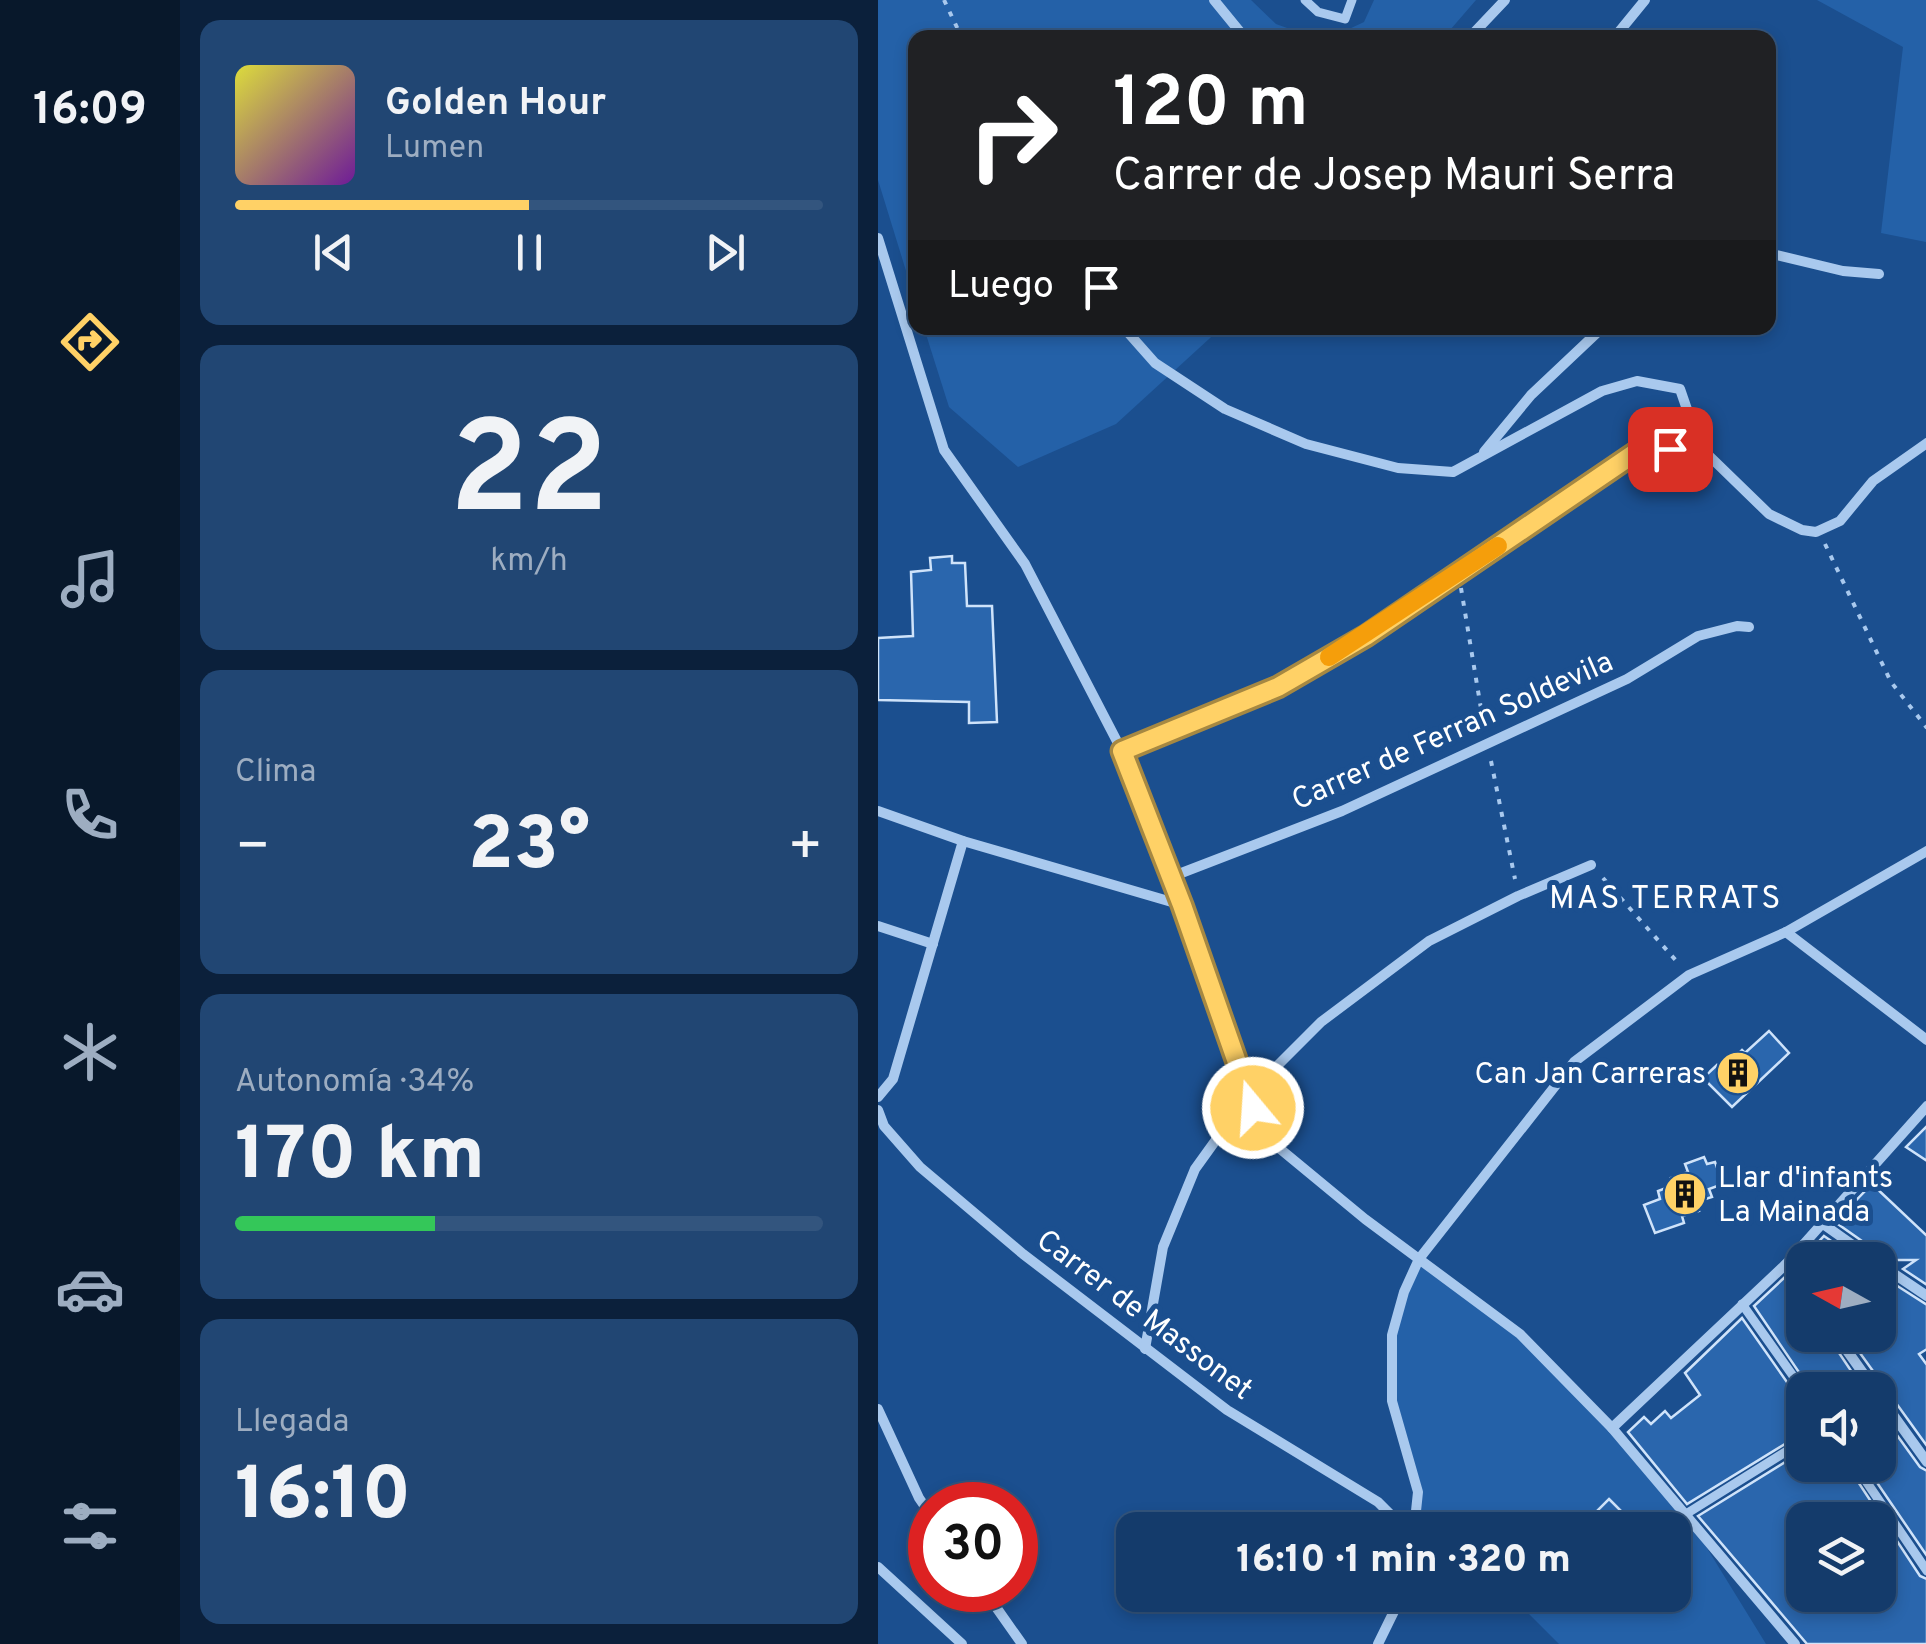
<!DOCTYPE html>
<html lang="es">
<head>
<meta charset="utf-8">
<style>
	:root { --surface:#143b6b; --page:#214673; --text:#f1f3f6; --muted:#9dadc1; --line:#33557e; --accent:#ffd166 }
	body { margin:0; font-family:Overpass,sans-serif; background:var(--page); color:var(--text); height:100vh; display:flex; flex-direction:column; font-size:38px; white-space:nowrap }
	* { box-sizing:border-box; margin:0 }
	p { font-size:32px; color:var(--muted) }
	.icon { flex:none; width:55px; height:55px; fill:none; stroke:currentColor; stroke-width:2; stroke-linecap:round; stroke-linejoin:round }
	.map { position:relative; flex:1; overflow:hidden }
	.side { display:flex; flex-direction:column; gap:20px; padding:20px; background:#0b203b; width:698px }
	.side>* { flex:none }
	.top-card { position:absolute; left:30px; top:30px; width:868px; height:305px; border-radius:20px; box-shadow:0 5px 15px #0003,0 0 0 2px var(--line); background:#202124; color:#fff; overflow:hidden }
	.needle { width:65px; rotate:278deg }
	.controls { position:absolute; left:908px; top:1242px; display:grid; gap:20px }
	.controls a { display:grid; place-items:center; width:110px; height:110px; border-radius:20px; background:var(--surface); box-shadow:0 5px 15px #0003,0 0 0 2px var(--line); font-size:50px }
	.speed { position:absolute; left:30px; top:1482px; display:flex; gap:20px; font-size:50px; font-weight:700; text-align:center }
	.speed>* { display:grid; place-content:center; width:130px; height:130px; border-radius:50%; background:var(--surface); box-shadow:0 5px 15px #0003,0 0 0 2px var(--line); line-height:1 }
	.speed .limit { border:15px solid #d22; background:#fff; color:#111 }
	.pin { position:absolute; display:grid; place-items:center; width:85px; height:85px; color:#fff; margin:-42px; border-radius:20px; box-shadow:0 5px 15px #0006 }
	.me { position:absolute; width:110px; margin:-55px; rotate:342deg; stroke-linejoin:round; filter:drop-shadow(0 0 8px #0008) }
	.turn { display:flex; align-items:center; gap:35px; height:210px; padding:0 40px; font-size:45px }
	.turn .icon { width:130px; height:130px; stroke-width:2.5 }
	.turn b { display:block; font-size:70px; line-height:85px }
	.then { display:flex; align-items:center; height:95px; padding:0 40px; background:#0003; gap:20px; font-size:38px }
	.big { font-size:75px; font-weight:800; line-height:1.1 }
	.side .tile { flex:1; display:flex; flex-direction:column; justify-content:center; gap:15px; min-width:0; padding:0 35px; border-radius:20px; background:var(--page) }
	.side .dial { align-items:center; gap:0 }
	.dial b { font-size:130px; line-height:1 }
	.song { display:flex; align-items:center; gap:30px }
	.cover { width:120px; height:120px; border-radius:15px; background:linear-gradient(135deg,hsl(60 70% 55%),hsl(280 70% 35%)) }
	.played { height:10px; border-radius:5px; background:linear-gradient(90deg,var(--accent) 50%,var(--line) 50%) }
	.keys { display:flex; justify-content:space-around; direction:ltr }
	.heat { display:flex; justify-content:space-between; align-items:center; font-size:55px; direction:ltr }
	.charge { height:15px; border-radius:8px; background:linear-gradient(90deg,#34c759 34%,var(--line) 0) }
	.trip { position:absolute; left:238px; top:1512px; width:575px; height:100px; border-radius:20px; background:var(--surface); box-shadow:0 5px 15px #0003,0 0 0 2px var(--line); font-weight:800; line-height:100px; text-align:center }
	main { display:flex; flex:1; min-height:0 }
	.tabs { display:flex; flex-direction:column; width:180px; justify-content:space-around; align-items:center; background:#08182b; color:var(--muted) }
	.tabs .icon { width:70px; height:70px }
	.tabs .current { color:var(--accent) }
	.tabs b { font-size:45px; color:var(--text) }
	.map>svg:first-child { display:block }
</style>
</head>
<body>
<main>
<nav class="tabs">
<b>16:09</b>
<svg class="icon current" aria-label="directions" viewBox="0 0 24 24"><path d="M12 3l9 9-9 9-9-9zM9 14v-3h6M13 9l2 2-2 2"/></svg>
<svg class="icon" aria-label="music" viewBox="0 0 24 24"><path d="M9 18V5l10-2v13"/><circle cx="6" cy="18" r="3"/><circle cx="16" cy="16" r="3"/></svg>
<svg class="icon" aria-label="phone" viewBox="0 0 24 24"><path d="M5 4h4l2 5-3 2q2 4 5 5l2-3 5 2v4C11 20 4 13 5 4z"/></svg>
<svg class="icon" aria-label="climate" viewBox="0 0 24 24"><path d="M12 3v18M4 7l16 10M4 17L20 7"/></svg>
<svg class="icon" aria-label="car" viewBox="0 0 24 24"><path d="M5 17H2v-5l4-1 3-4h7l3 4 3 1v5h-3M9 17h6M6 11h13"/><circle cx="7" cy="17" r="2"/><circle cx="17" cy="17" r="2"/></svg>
<svg class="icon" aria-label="filters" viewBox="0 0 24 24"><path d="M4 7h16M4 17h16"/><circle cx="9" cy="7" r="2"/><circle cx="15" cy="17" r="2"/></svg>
</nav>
<section class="side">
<div class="tile">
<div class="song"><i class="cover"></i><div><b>Golden Hour</b><p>Lumen</p></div></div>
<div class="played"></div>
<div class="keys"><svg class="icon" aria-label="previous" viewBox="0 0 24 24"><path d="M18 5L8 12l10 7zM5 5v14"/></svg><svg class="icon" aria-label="pause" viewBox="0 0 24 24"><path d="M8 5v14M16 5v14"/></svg><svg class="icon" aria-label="next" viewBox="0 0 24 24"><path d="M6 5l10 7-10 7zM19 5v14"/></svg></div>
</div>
<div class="tile dial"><b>22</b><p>km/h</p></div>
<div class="tile"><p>Clima</p>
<div class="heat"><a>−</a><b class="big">23°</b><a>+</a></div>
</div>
<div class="tile"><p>Autonomía · 34%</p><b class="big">170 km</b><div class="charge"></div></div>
<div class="tile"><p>Llegada</p><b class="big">16:10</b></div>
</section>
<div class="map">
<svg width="1049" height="1644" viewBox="0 0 1049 1644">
	<rect width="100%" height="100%" fill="#1b4f8f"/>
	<!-- green -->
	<g fill="#2461a8">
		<polygon points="0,0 373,0 398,24 434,37 38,38 37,300 0,180"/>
		<polygon points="496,0 598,0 566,37 454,37 486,22"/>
		<polygon points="939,0 1048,0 1048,242 1003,233 1025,47"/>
		<polygon points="46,328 343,328 238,424 140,467 71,407"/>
		<polygon points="541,1259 642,1334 808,1514 888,1644 681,1644 632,1595 795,1595 795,1530 536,1530 540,1492 514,1401 514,1335"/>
		<polygon points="581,1595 621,1595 588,1614"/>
	</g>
	<!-- building -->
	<g fill="#2a66ad" stroke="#cfe3fa" stroke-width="2.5" fill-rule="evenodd">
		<polygon points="74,556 74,563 87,563 89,606 114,606 119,722 91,723 91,702 0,700 0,638 35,636 33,572 53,570 52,558"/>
		<polygon points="891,1031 911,1053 854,1107 825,1078 839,1065 844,1069 864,1050 867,1053"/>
		<polygon points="1049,1126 1049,1161 1028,1147"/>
		<polygon points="826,1157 829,1164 837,1162 845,1184 831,1189 834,1197 818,1202 821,1211 804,1216 806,1223 777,1233 766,1205 782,1199 780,1191 796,1185 793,1178 810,1172 807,1164"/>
		<polygon points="994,1184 1049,1236 1049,1285 1025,1269 1038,1260 1011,1260 957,1222"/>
		<polygon points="946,1236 981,1260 925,1260 925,1273 919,1265"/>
		<polygon points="907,1277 919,1294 925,1297 925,1335 949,1335 986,1390 933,1390 876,1306"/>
		<polygon points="1010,1280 1049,1305 1049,1349 1041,1354 1049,1365 1049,1446 969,1335 1000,1335 1000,1288"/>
		<polygon points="864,1318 918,1395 925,1398 925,1433 809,1504 750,1432 766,1417 773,1424 787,1411 793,1418 822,1395 807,1373"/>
		<polygon points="1000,1409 1042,1467 1049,1471 1049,1556 987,1465 1000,1465"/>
		<path d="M925 1451V1465H969L1042 1576 1049 1579V1644H929L820 1516ZM925 1520H1000V1595H925Z"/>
		<polygon points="731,1499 762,1530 700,1530"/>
	</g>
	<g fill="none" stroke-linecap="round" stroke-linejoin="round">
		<!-- path -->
		<g stroke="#a9c9ee" stroke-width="4" stroke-dasharray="5 8" stroke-linecap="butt">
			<polyline points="66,0 84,38"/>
			<polyline points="947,544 1013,682 1049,728"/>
			<polyline points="583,588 606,727"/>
			<polyline points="613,761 637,879"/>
			<polyline points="725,878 801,964"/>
		</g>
		<!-- pedestrian -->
		<g stroke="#a9c9ee" stroke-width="9">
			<polyline points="427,0 440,12 467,19 474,0"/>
			<polyline points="864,1304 925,1390"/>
			<polyline points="977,1465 1049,1571"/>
			<polyline points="808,1514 925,1441"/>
		</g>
		<!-- minor -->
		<g stroke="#a9c9ee" stroke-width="10">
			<polyline points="336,0 367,38"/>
			<polyline points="591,38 627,0"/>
			<polyline points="736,38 767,0"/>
			<polyline points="0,238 66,450 147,564 244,751 304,905 375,1108 389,1138 487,1219 642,1334 734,1428 917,1644"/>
			<polyline points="890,253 965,271 1001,274"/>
			<polyline points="246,328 277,363 347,409 428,444 520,468 575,472 724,391 759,381 802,389 822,447 891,514 924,530 938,532 962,521 995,481 1049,443"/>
			<polyline points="606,452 653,395 724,328"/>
			<polyline points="244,751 400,687 488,635 761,451 822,447"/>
			<polyline points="0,811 85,841 304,905"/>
			<polyline points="293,877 464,811 749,679 820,636 859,626 871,627"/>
			<polyline points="0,926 55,944"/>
			<polyline points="908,932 1049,1040"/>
			<polyline points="0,1097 15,1079 85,841"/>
			<polyline points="0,1110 6,1126 42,1167 145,1254 349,1410 500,1502 528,1530"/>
			<polyline points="945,1224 996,1260"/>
			<polyline points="1000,1263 1049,1296"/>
			<polyline points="908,1264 925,1288"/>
			<polyline points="958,1335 997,1390"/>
			<polyline points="267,1349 285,1247 317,1169 371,1094 443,1022 551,941 640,896 713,865"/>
			<polyline points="1000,1394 1049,1462"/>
			<polyline points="0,1409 41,1498 52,1514"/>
			<polyline points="734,1428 908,1264 1049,1106"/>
			<polyline points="536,1530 540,1492 514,1401 514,1335 526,1292 541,1259 696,1062 811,975 908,932 1049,851"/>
			<polyline points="0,1567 84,1644"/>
			<polyline points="106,1590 144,1644"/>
			<polyline points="500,1644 524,1595"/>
		</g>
	</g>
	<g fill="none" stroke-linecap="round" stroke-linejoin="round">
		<!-- route casing -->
		<g stroke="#a68842" stroke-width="25">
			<polyline id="route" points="375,1108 304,905 244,751 400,687 488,636 760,451 792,449"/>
		</g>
		<!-- route -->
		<use href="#route" stroke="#ffd166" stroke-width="18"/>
		<!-- slow -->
		<polyline stroke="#f59e0b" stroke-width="18" points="451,657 620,546"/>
	</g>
	<!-- icons -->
	<defs>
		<g id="building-disc" transform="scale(2.25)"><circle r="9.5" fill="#ffd166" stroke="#1b4f8f"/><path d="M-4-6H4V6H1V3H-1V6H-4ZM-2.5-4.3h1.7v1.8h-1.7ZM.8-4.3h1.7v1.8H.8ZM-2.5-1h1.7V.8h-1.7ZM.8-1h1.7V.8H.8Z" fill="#111"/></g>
	</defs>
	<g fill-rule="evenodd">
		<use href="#building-disc" x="860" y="1073"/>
		<use href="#building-disc" x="807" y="1194"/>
	</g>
	<g text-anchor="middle" stroke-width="10" stroke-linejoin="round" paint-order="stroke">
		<!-- street labels -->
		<g font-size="30" fill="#fff" stroke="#1b4f8f">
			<text transform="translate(574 730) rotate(-24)" y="10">Carrer de Ferran Soldevila</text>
			<text transform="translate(267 1314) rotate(37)" y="10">Carrer de Massonet</text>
		</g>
		<!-- poi labels -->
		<g font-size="30" fill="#fff" stroke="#1b4f8f" text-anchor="end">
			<text x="828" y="1083">Can Jan Carreras</text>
			<text x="840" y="1187" text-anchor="start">Llar d'infants<tspan x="840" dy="34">La Mainada</tspan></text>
		</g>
		<!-- neighbourhood labels -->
		<g font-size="32" letter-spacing="2.5" fill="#fff" stroke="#1b4f8f">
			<text x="788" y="908">MAS TERRATS</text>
		</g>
	</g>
</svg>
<div class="controls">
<a><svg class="needle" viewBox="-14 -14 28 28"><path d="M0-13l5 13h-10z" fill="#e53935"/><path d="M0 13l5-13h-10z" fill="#9dadc1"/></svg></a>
<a><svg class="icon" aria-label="sound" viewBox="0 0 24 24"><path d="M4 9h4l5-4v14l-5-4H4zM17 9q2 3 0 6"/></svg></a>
<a><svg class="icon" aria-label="layers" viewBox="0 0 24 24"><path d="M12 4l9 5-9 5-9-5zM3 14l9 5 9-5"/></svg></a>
</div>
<div class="speed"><div class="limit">30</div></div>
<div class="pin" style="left:792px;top:449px;background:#d93025"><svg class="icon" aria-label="arrive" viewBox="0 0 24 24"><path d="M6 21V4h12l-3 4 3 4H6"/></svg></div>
<svg class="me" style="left:375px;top:1108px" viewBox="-20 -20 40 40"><circle r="17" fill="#ffd166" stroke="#fff" stroke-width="3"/><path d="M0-11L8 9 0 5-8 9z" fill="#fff"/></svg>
<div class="trip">16:10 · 1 min · 320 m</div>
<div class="top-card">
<div class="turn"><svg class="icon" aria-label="right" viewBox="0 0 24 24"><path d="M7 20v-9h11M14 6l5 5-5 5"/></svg><div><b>120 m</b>Carrer de Josep Mauri Serra</div></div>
<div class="then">Luego<svg class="icon" aria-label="arrive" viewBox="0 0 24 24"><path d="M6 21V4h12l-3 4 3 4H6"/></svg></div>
</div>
</div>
</main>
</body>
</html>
